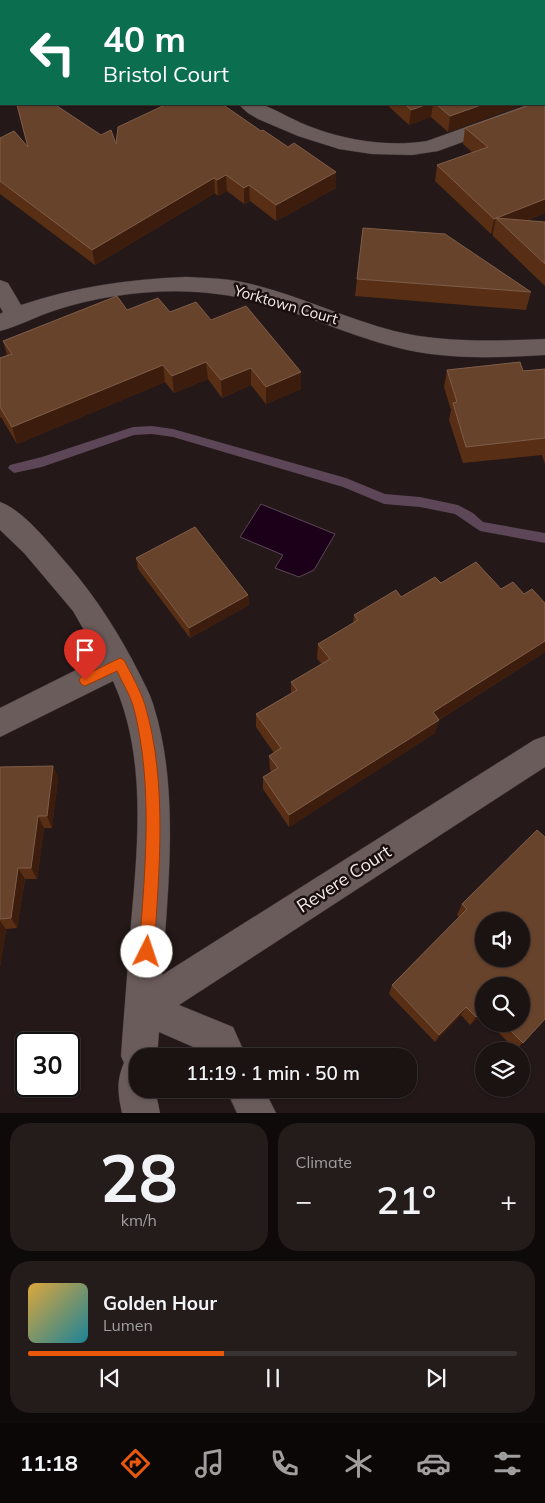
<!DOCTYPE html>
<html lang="en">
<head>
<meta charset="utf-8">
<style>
	:root { --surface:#1b1212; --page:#241b1b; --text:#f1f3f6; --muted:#a09e9f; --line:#393232; --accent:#ea580c }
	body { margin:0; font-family:Mulish,sans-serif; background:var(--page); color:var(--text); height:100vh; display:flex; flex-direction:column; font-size:19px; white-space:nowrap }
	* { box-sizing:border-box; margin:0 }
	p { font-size:16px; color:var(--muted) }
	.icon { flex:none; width:28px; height:28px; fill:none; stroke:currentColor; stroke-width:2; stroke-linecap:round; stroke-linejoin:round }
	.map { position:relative; height:1113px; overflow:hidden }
	.side { display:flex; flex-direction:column; gap:10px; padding:10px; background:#0f0a0a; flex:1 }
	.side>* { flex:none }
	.hud { position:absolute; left:0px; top:0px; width:545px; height:105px; box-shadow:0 1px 4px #0004,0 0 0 1px var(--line); background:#0b6e4f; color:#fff; overflow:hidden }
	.fabs { position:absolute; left:475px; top:912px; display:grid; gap:10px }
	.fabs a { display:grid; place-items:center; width:55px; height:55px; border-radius:50%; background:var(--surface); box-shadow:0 1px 4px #0004,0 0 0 1px var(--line); font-size:25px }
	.speed { position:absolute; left:15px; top:1032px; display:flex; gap:10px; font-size:25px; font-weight:700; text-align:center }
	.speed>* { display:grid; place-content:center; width:65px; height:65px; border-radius:50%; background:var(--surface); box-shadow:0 1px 4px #0004,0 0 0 1px var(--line); line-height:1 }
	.speed .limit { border:2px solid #111; border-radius:8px; background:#fff; color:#111 }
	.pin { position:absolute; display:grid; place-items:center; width:42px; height:42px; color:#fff; margin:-51px -21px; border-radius:50% 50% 50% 0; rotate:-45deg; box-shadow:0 0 5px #0007 }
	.pin .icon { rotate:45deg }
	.me { position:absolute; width:55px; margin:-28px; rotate:4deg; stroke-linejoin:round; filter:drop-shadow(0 0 4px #0008) }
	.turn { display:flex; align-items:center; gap:18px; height:105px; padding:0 20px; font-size:22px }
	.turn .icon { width:65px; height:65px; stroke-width:2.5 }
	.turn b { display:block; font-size:35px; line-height:42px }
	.big { font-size:38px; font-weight:600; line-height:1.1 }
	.side .widget { flex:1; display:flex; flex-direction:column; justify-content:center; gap:8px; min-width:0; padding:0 18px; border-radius:20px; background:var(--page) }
	.side .dial { align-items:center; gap:0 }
	.dial b { font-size:65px; line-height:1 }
	.song { display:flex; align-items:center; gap:15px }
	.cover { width:60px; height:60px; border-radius:8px; background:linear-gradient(135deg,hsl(40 70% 55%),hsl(190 70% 35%)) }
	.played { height:5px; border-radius:2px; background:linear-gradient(90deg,var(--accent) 40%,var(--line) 40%) }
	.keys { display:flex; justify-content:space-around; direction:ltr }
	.heat { display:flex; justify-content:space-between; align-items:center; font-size:28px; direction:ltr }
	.side .tiles { flex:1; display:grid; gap:10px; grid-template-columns:1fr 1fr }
	.widget:last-child { grid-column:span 2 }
	.trip { position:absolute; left:129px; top:1048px; width:288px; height:50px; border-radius:20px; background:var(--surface); box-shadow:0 1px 4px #0004,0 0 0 1px var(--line); font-weight:600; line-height:50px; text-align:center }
	.tab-bar { display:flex; height:80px; justify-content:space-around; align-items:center; background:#0b0707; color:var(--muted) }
	.tab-bar .icon { width:35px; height:35px }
	.tab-bar .on { color:var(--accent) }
	.tab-bar b { font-size:22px; color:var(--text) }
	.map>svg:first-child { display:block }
</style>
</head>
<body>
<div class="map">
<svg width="545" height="1113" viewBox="0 0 545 1113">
	<rect width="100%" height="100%" fill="#241818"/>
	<!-- water -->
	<polygon fill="#1c0019" stroke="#5c4657" points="261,504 335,534 314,570 299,577 275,568 283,555 240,537"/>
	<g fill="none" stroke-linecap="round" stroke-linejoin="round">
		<!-- stream -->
		<polygon fill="#5c4657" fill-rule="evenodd" points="152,426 173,429 346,478 385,494 420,497 458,505 473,513 483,522 545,533 545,543 480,531 455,514 420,507 384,504 343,487 173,437 152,434 134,435 42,467 14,473 8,468 10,465 42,457 133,427"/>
		<!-- minor casing -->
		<g stroke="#3b3232" stroke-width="1">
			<g id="minor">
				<rect x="0" y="76" width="1" height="12"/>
				<path d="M544 99 545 112 438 151 412 155 372 154 339 149 298 136 258 119 248 113 238 104C245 104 255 102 261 104 279 111 296 122 314 128 349 141 390 147 427 141L530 104H544Z"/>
				<path d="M186 277C205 278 223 278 242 282 294 293 343 318 394 331 443 343 495 341 545 339V355C495 358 444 360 395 347 335 332 279 301 217 294 166 287 106 294 56 310 37 316 19 326 0 331V314L3 312 0 307V280L8 283 21 305C75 287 129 279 186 277Z"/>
				<path d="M0 502C25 511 51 546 69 566 97 599 120 635 139 673 144 683 150 694 153 704 180 787 168 890 162 975L534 740 545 736V767L179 1005 233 1027 246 1056H209L207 1053 159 1032 157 1056H138V1089H155L160 1113H122C118 1095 116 1081 124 1063L121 1056C124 1012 128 968 131 924 138 844 147 755 113 681L0 737V708L100 658 73 611 24 553 0 530Z"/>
				<polygon points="226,1089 264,1089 276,1113 237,1113"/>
			</g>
		</g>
		<!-- minor -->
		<use href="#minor" fill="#6a5c5b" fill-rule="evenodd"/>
	</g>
	<!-- wall -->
	<g fill="#582f15">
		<polygon points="412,0 445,0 441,1 414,1"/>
		<rect x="544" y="16" width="1" height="82"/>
		<polygon points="545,100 545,213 526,221 545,222 545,286 493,236 493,233 491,234 435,181 437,165 473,153 463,144 465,128"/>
		<polygon points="386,104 525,104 448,132 431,117 409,125"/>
		<polygon points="17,105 101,135 116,144 261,131 288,147 336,172 336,188 276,221 250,201 244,204 227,191 218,196 215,193 95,265 0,194 0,138 27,146"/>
		<polygon points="357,279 531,292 526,310 355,296"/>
		<polygon points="127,310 170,312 211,320 301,389 266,404 251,385 222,398 208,379 174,393 165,382 17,444 1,417 0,418 0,358 7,355 3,341"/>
		<polygon points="545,369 545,464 542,455 463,463 449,420 451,410 444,387 447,370 523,371"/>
		<polygon points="136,558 248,595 249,605 190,638 138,569"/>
		<polygon points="441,583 501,589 524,594 545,603 545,652 439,720 435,733 289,827 263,789 263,777 271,772 270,769 269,756 274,753 256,727 256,714 291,693 291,682 322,664 317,659 318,644 353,624 354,615"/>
		<polygon points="53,766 58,779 52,828 44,828 37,879 25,879 17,928 6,929 0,967 0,767"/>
		<polygon points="537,830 545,1019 516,1050 490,1024 521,1024 484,986 484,1017 481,1015 470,1025 461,1015 435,1042 389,994 392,985 459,917 457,915 462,904"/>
	</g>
	<!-- shaded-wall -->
	<g fill="#3c1d0d">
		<polygon points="422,0 445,0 441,1 422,1"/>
		<rect x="0" y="27" width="1" height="16"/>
		<polygon points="428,104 433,104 431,117 409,125 411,110"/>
		<polygon points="484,104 525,104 448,132 450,116"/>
		<polygon points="336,172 336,188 276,221 276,205"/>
		<polygon points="226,175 227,191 218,196 217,180"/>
		<polygon points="214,178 215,193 95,265 92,250"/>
		<polygon points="249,185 250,201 244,204 244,188"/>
		<polygon points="545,199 545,213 507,228 496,218 493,233 491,234 494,219"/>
		<polygon points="206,362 208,379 174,393 172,376"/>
		<polygon points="163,365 165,382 17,444 12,427"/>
		<polygon points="251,368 251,385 222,398 221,380"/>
		<polygon points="301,372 301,389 266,404 266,387"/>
		<polygon points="248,595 249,605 190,638 189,628"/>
		<polygon points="545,641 545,652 429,726 433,712"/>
		<polygon points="439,720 435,733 289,827 289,815"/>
		<polygon points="53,766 58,779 52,828 47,816"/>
		<polygon points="38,816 44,828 37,879 31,868"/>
		<polygon points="18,868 25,879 17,928 11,918"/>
		<polygon points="0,921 6,929 0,967"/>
		<polygon points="466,1007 461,1015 435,1042 439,1035"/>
		<polygon points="484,1009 481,1015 470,1025 476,1017"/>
	</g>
	<!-- building -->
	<g fill="#68432c" stroke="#7e5d49" fill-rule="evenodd">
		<polygon points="0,0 55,0 55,1 1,1 1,27 0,27"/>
		<rect x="137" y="0" width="150" height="1"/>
		<rect x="544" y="16" width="1" height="70"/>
		<polygon points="544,100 545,100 545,199 494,219 437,165 488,147 465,128 533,104 544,104"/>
		<polygon points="19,104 54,104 101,135 111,130 116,144 118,127 167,104 222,104 261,131 263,130 288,147 294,143 336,172 276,205 249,185 244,188 226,175 217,180 214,178 92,250 0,181 0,138 14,131 28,147 17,105"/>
		<polygon points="405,104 428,104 411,110"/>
		<polygon points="436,104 484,104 450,116"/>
		<polygon points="496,218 545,222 545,264"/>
		<polygon points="363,228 445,234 531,292 357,279"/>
		<polygon points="117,296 127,310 158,298 170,312 196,302 211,320 246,306 301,372 266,387 251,368 221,380 206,362 172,376 163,365 12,427 0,407 0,358 12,354 3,341"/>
		<polygon points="520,362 523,371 545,369 545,438 466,447 453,403 457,402 447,370"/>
		<polygon points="195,527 248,595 189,628 136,558"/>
		<polygon points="476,562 501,589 513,582 524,594 532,589 545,603 545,641 433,712 439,720 289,815 263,777 278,768 269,756 281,748 256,714 297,690 291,682 330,659 318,644 358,620 354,615 396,590 401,597 435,577 441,583"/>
		<polygon points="53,766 47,816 38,816 31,868 18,868 11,918 0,919 0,767"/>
		<path d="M537 830 545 837V1019L523 1043 504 1024H521V986H484V1009L476 1017 466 1007 439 1035 392 985 467 909 462 904ZM484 921H521V959H484Z"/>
	</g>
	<!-- route -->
	<path fill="#ea580c" stroke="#983908" d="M120 658 124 660C131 674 140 689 145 705 168 784 159 870 154 952L152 957 147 959 142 957 139 952C145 870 154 785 133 705 129 693 122 682 117 671L85 686 81 684 79 680 81 677Z"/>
	<g text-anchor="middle" stroke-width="5" stroke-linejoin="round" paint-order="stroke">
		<!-- street labels -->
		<g font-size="15" fill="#f3eae9" stroke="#1b0f0f">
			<text transform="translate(286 305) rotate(16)" y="5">Yorktown Court</text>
		</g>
		<!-- near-street labels -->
		<g font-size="18" fill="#f3eae9" stroke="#1b0f0f">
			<text transform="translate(344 879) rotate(-33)" y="6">Revere Court</text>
		</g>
	</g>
</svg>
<div class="fabs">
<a><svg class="icon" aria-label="sound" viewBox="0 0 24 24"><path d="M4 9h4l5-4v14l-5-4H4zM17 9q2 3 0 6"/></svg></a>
<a><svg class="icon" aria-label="search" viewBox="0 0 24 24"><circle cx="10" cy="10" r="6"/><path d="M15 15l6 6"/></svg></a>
<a><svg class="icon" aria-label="layers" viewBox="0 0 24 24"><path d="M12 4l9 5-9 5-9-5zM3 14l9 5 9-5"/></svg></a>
</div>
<div class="speed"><div class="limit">30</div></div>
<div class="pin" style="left:85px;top:680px;background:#d93025"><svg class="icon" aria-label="arrive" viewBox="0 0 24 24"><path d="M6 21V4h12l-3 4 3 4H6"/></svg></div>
<svg class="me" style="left:147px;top:952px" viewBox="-20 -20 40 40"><circle r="19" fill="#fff"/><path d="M0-13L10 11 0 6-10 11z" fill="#ea580c"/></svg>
<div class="trip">11:19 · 1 min · 50 m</div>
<div class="hud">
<div class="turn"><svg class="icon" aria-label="left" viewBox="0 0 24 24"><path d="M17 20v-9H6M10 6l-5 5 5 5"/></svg><div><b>40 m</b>Bristol Court</div></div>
</div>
</div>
<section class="side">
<div class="tiles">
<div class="widget dial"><b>28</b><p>km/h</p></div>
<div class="widget"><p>Climate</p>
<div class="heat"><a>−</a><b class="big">21°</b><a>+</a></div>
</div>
<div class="widget">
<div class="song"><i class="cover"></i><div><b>Golden Hour</b><p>Lumen</p></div></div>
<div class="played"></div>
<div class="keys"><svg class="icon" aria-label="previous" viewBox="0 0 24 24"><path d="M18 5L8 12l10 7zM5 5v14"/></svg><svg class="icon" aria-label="pause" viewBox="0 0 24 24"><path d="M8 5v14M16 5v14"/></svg><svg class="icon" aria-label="next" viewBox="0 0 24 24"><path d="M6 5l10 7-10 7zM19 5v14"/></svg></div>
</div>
</div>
</section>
<nav class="tab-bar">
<b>11:18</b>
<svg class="icon on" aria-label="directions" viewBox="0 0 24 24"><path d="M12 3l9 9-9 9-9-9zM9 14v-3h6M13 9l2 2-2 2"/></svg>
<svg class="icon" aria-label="music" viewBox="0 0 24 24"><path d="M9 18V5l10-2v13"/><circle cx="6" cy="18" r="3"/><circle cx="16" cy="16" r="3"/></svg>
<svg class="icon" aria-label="phone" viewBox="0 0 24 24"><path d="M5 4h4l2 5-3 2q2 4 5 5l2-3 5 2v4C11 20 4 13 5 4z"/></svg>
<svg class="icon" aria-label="climate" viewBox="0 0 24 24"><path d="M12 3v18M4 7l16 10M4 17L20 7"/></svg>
<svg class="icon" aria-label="car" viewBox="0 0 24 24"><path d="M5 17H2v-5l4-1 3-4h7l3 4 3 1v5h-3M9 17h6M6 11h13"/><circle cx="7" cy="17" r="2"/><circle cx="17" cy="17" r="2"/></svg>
<svg class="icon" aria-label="filters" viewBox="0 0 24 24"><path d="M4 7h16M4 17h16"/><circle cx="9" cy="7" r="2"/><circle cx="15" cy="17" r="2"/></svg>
</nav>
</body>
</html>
